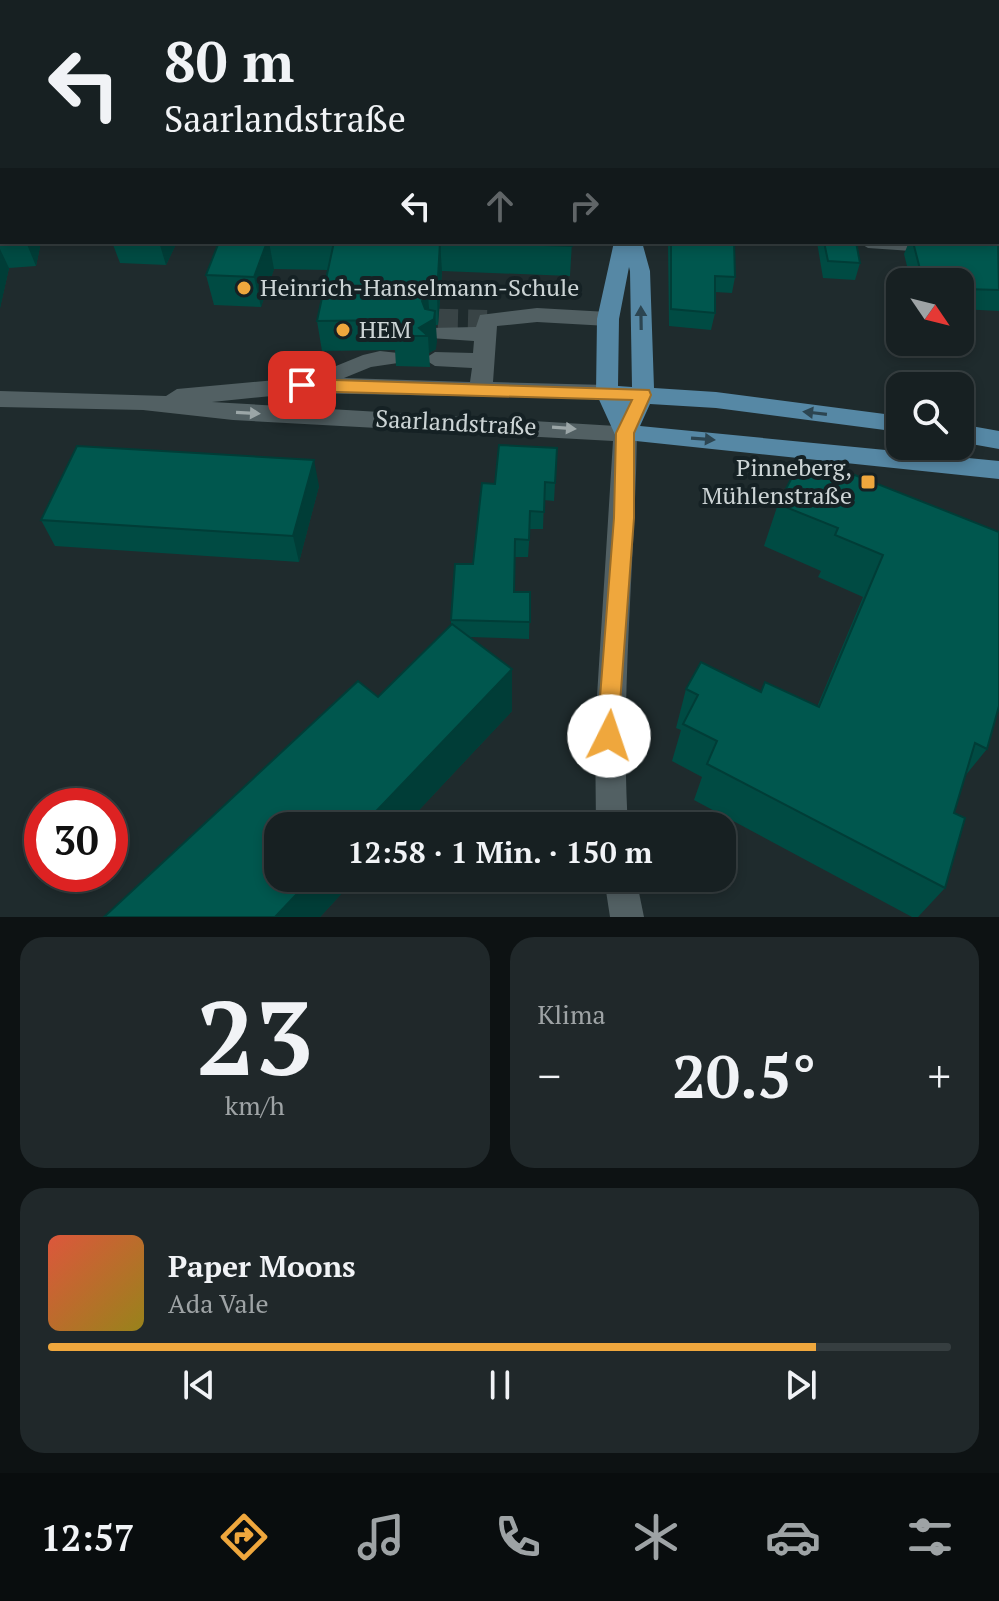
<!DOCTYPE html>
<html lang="de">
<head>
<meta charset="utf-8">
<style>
	:root { --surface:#172022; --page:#20282a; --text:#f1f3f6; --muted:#9ea3a5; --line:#363e40; --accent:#efa73d }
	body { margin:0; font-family:"PT Serif",serif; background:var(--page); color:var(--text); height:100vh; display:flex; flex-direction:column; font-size:30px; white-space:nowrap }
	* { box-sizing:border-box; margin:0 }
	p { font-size:26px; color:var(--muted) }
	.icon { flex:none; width:44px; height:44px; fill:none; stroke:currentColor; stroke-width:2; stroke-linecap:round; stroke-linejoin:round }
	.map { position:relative; height:917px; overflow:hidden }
	.drawer { display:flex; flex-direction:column; gap:20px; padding:20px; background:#0d1213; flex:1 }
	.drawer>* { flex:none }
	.top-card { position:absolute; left:0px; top:0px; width:1000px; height:244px; box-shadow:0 4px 12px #0003,0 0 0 2px var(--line); background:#172022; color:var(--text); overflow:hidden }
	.needle { width:52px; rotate:125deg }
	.buttons { position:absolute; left:886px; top:268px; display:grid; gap:16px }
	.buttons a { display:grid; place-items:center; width:88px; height:88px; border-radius:16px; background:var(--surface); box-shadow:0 4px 12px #0003,0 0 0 2px var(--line); font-size:40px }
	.speed { position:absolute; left:24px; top:788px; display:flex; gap:16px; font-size:40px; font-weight:700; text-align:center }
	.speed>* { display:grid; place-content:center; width:104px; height:104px; border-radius:50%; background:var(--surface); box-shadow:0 4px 12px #0003,0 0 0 2px var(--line); line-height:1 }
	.speed .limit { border:12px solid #d22; background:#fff; color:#111 }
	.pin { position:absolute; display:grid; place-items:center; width:68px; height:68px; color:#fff; margin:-34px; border-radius:16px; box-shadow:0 4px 12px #0006 }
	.me { position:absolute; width:88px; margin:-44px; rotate:4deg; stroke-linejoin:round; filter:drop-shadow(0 0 6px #0008) }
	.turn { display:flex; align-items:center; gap:28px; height:168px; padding:0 32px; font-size:36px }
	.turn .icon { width:104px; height:104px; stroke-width:2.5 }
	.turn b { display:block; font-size:56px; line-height:68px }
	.lanes { display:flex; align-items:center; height:76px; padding:0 32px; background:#0003; justify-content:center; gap:40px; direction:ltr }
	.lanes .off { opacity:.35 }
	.big { font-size:60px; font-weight:600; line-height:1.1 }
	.drawer .tile { flex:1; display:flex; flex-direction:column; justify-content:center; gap:12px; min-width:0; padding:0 28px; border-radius:24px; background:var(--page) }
	.drawer .dial { align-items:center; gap:0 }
	.dial b { font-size:104px; line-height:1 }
	.song { display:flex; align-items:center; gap:24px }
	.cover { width:96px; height:96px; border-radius:12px; background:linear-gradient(135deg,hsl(10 70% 55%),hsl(50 70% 35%)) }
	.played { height:8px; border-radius:4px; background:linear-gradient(90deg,var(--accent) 85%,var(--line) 85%) }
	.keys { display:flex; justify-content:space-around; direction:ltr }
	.heat { display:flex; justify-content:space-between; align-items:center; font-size:44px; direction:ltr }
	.drawer .tiles { flex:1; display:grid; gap:20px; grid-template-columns:1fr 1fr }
	.tile:last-child { grid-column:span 2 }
	.trip { position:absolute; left:264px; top:812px; width:472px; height:80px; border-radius:24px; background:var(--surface); box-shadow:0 4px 12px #0003,0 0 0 2px var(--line); font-weight:600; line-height:80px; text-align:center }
	.tab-bar { display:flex; height:128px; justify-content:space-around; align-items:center; background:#090d0e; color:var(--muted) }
	.tab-bar .icon { width:56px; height:56px }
	.tab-bar .selected { color:var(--accent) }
	.tab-bar b { font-size:36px; color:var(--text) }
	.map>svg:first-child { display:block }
</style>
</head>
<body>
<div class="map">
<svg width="999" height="917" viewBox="0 0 999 917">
	<rect width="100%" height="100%" fill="#1f2b2d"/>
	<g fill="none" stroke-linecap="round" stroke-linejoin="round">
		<!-- minor-tunnel -->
		<polyline stroke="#394446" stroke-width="20" stroke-dasharray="20 10" stroke-linecap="butt" points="408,318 487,320"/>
		<!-- minor -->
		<g fill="#526063" fill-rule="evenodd">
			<polygon points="425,0 442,0 443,2 426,2"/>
			<polygon points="858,242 999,245 999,257 868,248"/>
			<path d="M537 308 608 312 619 319 608 326 537 322 497 326 493 382 607 385 615 387 618 393 615 399 302 393 212 402 633 427 637 433C635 564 620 695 628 826H596L595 728 613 441 233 420 143 410 0 407V391L166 396 177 389 309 377 363 355 380 351 398 353 401 358 398 363 371 367 344 378 470 382 472 368 435 366 424 359 435 352 473 353 474 341 430 338 427 333 430 328 476 327 480 315Z"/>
			<polygon points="604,878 636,878 644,917 610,917"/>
		</g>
		<!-- major -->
		<g fill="#5688a5" fill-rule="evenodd">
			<rect x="644" y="0" width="14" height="2"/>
			<path d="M614 242H642L650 271 654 388 716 392 900 416V432L716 408 650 404 640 426 999 461V479L617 439 596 393 597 319ZM629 267 630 271 632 387 618 386 619 319Z"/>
			<polygon points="960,424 999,431 999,449 960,442"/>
		</g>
	</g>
	<!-- wall -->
	<g fill="#004b43">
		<polygon points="0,221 2,242 41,242 36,266 9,268 0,308"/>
		<polygon points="999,240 999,311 960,309 960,282 911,282 904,254 909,242 998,242"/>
		<polygon points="112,242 177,242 166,265 120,263"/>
		<polygon points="219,242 572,242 570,276 442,271 438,325 436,325 436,349 429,353 430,367 396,366 395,350 322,351 317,321 328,270 274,269 261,307 214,305 206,275"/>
		<polygon points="668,242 734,242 735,277 732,293 715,292 715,313 711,330 669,326"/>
		<polygon points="817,242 856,242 860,263 855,280 823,278"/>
		<polygon points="557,448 554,501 544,500 543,529 530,529 528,557 514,557 514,592 530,592 529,639 470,637 512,669 512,711 404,826 278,826 356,878 320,917 104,917 378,697 451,625 451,620 473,564 495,484"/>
		<polygon points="826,477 999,532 987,749 965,776 954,813 945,888 918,917 912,917 694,800 702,777 672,761 681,730 676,728 686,689 761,692 817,707 863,597 818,577 821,571 764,546 778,504"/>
		<polygon points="319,486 299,562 55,546 41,520"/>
	</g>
	<!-- shaded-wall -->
	<g fill="#003d37">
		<polygon points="26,242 41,242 36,266"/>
		<polygon points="159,242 177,242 166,265"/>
		<polygon points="267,242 269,242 274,269 261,307 254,277"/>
		<polygon points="440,242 442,271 438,325 437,295"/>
		<polygon points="0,249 9,268 0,308"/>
		<polygon points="428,295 430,321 435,311 437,341 436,349 429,353 428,336 419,328 422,301"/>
		<polygon points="314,460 319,486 299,562 293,536"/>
		<polygon points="512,669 512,711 404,826 362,826"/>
		<polygon points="312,878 356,878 320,917 275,917"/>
	</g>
	<!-- building -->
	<g fill="#00574e" stroke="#003d37" stroke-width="2">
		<polygon points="492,0 548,0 552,2 487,2"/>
		<polygon points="574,0 630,0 630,2 573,2"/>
		<polygon points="678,0 999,0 999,25 998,2 678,2"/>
		<rect x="998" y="175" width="1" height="41"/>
		<polygon points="2,220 2,242 26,243 0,245 0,221"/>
		<polygon points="998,240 999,290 965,289 959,272 920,269 913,242 998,242"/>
		<polygon points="219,242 267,242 254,277 206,275"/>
		<polygon points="334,242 440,242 437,295 428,295 422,301 425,309 435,311 434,319 419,328 428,336 393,336 401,329 395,320 317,321"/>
		<polygon points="459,242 572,242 572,246"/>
		<polygon points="671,242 734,242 735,277 715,276 715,313 671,309"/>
		<polygon points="824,242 856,242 860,263 828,261"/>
		<polygon points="499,445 557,448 555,483 545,482 544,512 530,511 529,540 515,539 514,592 530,592 530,622 451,620 455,564 473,564 482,483 495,484"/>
		<polygon points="77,446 314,460 293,536 41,520"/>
		<polygon points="798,466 826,477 832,466 999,532 999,706 987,749 975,743 954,813 965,818 945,888 707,764 717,741 683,724 698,695 686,689 701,662 761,692 765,682 819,707 883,555 835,535 838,528 778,504"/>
		<polygon points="452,624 512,669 362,826 278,826 278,878 312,878 275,917 104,917 358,681 378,697"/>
	</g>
	<!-- one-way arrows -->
	<defs><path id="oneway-solid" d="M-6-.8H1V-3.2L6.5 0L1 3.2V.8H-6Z" transform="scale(2)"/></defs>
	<g fill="#2c4551">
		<use href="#oneway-solid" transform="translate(641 318) rotate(-91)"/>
		<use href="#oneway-solid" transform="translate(815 413) rotate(-173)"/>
		<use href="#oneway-solid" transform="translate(703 439) rotate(4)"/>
	</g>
	<g fill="#9ba6a7">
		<use href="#oneway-solid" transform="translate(248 413) rotate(3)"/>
		<use href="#oneway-solid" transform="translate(564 428) rotate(4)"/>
	</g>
	<!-- route -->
	<polygon fill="#efa73d" stroke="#9b6d28" stroke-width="2" points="302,379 649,390 651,395 634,433 634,518 617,743 609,747 601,743 597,736 614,518 616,433 632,400 302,391 293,385"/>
	<!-- markers -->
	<g fill="#efa73d" stroke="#152124" stroke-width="3">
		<circle cx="244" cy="288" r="8"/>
		<circle cx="343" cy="330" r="8"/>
		<rect x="860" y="474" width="16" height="16" rx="4"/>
	</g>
	<g text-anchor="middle" stroke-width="8" stroke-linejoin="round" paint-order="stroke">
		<!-- poi labels -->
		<g font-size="24" fill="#ccd4d5" stroke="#152124" text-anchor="start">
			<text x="260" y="296">Heinrich-Hanselmann-Schule</text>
			<text x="359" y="338">HEM</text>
			<text x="852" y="476" text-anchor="end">Pinneberg,<tspan x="852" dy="28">Mühlenstraße</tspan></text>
		</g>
		<!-- street labels -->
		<g font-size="24" fill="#ccd4d5" stroke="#152124">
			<text transform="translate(456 423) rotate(3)" y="8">Saarlandstraße</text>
		</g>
	</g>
</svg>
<div class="buttons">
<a><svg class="needle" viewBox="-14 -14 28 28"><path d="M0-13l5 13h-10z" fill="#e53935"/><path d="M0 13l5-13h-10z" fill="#9ea3a5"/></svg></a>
<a><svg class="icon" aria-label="search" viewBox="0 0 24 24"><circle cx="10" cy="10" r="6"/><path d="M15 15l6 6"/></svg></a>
</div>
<div class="speed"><div class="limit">30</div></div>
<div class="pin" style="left:302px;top:385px;background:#d93025"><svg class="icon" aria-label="arrive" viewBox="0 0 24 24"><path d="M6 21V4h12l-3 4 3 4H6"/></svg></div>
<svg class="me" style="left:609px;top:736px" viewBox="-20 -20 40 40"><circle r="19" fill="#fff"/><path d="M0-13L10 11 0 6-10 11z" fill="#efa73d"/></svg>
<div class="trip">12:58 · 1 Min. · 150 m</div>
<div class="top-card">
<div class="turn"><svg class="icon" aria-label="left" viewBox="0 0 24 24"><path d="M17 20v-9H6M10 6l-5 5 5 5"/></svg><div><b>80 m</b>Saarlandstraße</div></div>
<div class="lanes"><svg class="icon" aria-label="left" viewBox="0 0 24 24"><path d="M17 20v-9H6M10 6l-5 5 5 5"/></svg><svg class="icon off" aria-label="ahead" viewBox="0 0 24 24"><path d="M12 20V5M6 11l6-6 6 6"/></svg><svg class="icon off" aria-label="right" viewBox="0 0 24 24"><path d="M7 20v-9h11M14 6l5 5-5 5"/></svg></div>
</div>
</div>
<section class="drawer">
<div class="tiles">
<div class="tile dial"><b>23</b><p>km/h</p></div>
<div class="tile"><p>Klima</p>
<div class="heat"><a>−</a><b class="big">20.5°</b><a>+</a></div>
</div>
<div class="tile">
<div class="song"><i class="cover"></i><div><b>Paper Moons</b><p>Ada Vale</p></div></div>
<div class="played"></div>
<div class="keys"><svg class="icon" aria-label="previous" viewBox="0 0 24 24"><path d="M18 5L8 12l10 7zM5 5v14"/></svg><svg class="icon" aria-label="pause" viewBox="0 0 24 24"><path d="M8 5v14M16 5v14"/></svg><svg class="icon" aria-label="next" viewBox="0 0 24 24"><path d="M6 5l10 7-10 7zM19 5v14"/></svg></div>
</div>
</div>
</section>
<nav class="tab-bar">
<b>12:57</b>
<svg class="icon selected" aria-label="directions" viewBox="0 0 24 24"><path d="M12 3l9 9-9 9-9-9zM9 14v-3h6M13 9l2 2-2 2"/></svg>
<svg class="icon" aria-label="music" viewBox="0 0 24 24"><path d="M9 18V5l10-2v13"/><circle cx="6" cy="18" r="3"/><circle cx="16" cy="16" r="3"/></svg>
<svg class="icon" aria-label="phone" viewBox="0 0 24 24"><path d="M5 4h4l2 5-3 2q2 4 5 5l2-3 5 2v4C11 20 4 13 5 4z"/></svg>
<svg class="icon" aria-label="climate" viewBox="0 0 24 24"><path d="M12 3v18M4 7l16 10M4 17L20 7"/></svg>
<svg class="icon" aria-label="car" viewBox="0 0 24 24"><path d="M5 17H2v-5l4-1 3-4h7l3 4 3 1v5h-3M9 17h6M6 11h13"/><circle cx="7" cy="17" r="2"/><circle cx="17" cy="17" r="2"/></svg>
<svg class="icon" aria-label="filters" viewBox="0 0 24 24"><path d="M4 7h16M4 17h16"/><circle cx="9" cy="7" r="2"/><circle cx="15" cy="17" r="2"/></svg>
</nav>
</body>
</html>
